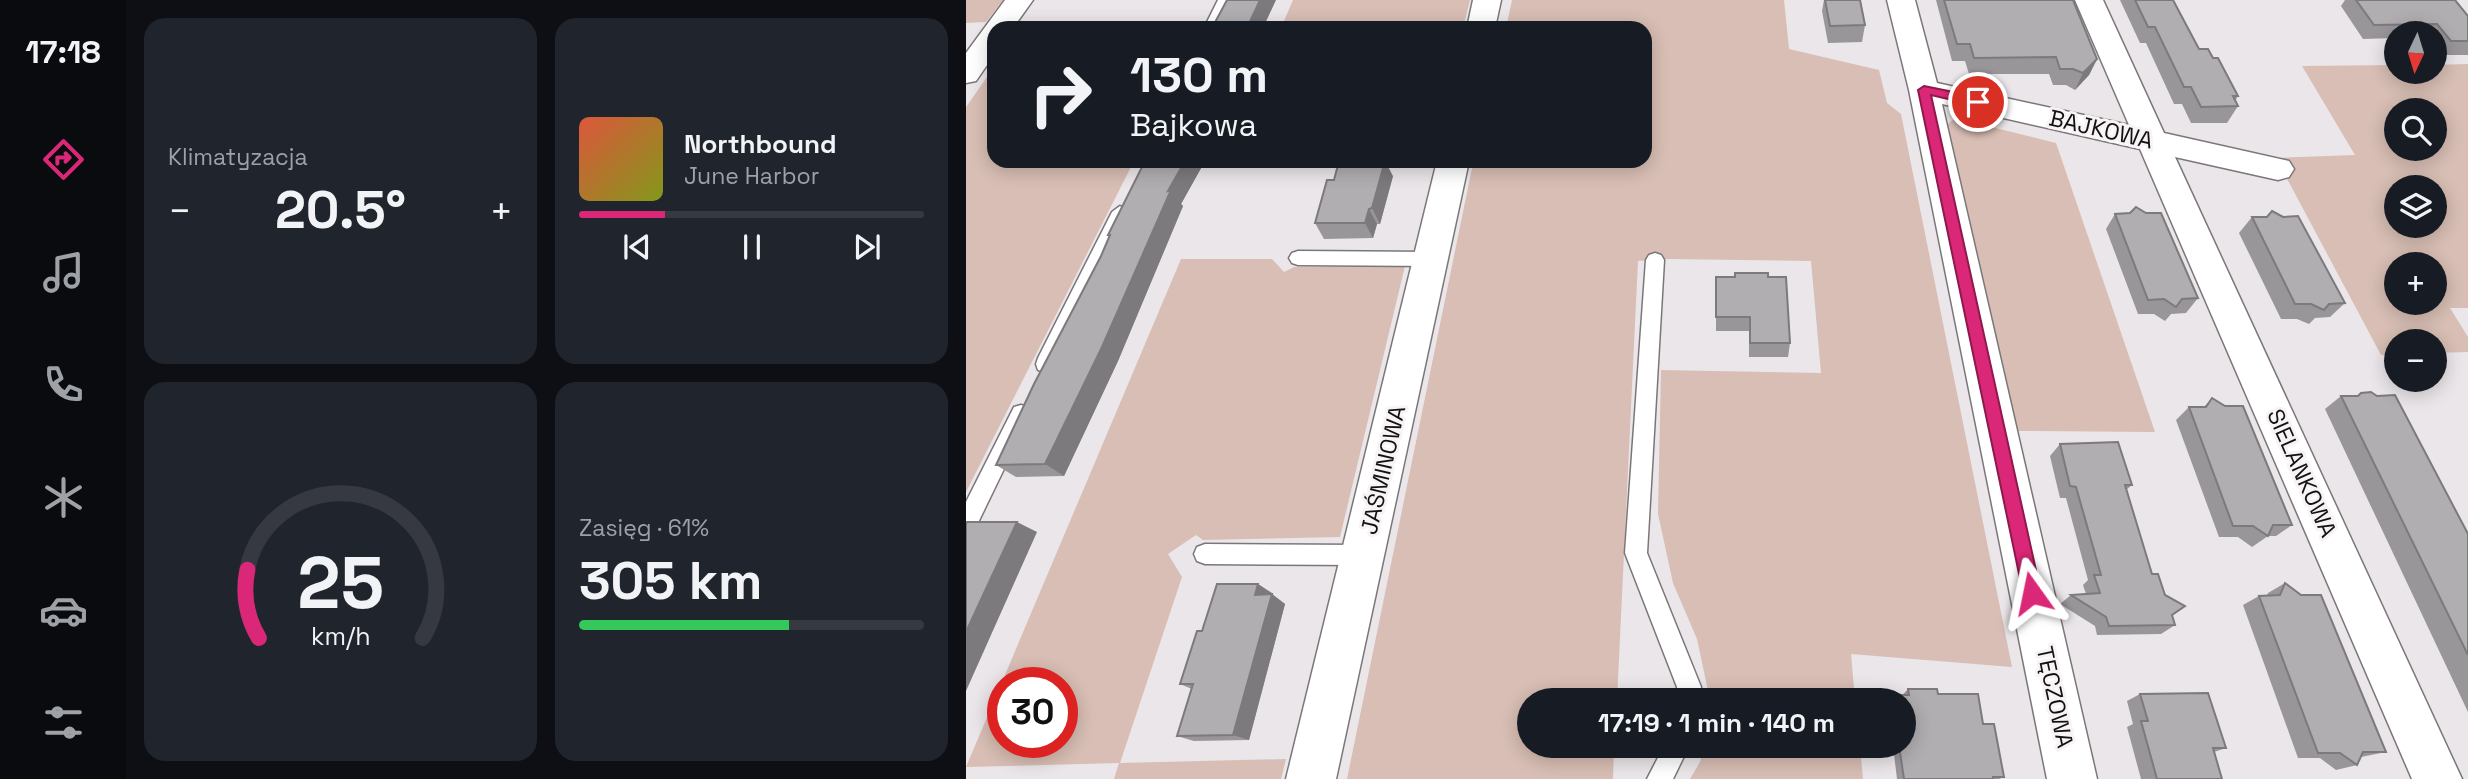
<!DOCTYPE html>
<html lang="pl">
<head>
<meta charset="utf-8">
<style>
	:root { --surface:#171b24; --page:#20242c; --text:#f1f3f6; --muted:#9ea1a6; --line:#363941; --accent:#db2777 }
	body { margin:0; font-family:"Space Grotesk",sans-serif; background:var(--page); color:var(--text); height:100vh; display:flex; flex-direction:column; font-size:26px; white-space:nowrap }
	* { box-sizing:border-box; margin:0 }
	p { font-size:23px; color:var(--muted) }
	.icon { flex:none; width:38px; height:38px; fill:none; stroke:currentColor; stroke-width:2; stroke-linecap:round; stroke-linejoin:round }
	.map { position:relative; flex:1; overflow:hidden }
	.sheet { display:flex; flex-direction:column; gap:18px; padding:18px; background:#0d0f14; width:840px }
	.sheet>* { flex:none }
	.top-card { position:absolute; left:21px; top:21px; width:665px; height:147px; border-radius:21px; box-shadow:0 4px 18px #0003; background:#171b24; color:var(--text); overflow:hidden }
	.needle { width:46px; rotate:184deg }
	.fabs { position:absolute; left:1418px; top:21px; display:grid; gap:14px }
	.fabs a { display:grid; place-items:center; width:63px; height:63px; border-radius:50%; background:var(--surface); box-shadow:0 4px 18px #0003; font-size:35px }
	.speed { position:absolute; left:21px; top:667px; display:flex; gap:14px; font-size:35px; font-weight:700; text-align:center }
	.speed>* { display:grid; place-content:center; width:91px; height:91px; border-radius:50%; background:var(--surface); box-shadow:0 4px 18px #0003; line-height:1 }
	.speed .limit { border:10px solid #d22; background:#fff; color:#111 }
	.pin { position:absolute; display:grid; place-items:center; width:60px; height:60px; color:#fff; margin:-30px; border:4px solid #fff; border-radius:50%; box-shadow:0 2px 7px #0007 }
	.me { position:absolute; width:77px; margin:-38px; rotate:348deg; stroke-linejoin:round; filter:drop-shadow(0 0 5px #0008) }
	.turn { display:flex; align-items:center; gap:24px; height:147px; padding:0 28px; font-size:32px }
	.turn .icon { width:91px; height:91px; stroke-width:2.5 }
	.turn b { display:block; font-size:49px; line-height:60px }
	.big { font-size:52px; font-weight:600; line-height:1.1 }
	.sheet .card { flex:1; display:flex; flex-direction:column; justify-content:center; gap:10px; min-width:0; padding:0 24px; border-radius:21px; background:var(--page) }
	.sheet .dial { align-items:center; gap:0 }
	.dial svg { height:182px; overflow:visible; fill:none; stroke:var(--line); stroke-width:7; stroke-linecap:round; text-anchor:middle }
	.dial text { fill:var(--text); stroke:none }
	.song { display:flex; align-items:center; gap:21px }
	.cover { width:84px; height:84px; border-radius:10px; background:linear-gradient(135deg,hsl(10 70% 55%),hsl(70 70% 35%)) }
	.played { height:7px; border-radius:4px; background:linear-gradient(90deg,var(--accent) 25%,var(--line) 25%) }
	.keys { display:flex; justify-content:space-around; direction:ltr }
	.heat { display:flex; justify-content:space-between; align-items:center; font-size:38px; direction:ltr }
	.charge { height:10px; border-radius:5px; background:linear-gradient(90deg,#34c759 61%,var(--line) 0) }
	.sheet .tiles { flex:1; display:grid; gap:18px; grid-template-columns:repeat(2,1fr) }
	.trip { position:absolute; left:551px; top:688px; width:399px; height:70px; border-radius:35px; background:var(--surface); box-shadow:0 4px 18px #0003; font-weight:600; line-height:70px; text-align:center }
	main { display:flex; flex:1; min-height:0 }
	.dock { display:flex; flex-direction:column; width:126px; justify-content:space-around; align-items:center; background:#090b0e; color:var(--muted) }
	.dock .icon { width:49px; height:49px }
	.dock .active { color:var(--accent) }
	.dock b { font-size:32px; color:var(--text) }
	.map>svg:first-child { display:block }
</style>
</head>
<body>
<main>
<nav class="dock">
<b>17:18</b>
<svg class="icon active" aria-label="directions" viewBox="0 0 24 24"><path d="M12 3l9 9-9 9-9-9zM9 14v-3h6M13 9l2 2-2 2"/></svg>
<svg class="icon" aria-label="music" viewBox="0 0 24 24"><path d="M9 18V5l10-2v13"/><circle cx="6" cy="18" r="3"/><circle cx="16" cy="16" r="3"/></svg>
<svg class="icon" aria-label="phone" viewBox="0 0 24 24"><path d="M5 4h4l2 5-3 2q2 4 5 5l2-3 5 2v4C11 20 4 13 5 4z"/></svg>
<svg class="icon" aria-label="climate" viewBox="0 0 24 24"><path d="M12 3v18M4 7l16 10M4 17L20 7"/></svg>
<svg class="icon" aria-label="car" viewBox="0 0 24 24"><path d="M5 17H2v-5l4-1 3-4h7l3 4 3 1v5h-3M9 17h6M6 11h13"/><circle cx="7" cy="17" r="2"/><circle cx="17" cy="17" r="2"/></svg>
<svg class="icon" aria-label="filters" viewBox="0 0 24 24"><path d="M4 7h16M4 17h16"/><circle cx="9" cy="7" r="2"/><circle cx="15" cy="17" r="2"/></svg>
</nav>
<section class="sheet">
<div class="tiles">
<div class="card"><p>Klimatyzacja</p>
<div class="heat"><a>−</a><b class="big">20.5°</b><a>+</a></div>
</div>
<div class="card">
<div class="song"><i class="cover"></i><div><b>Northbound</b><p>June Harbor</p></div></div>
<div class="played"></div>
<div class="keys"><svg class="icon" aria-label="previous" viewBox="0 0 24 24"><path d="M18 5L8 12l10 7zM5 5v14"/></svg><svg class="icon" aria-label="pause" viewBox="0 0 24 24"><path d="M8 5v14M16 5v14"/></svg><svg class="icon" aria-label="next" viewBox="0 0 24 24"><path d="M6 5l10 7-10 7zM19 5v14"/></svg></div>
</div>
<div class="card dial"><svg viewBox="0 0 100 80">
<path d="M14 69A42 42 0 1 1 86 69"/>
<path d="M14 69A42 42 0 0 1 9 39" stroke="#db2777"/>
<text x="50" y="56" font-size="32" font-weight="700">25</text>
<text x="50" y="72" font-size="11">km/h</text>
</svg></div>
<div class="card"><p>Zasięg · 61%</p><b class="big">305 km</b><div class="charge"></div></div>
</div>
</section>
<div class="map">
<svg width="1502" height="779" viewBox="0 0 1502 779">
	<rect width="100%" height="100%" fill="#ebe6e9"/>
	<!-- green -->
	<g fill="#d8beb4" fill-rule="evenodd">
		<polygon points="0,0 37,0 20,22 0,23"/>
		<polygon points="327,0 504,0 497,28 315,28"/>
		<polygon points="546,0 818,0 823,49 913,70 921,103 935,114 1046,667 885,654 889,700 744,700 731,639 707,583 692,514 695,370 855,373 845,261 701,259 672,261 651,700 564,700 564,746 648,746 647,779 381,779 506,168 632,166 633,161 679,161 679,28 540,28"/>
		<polygon points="58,23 238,23 235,28 55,28"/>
		<path d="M1502 64V308H1484L1502 337V352L1468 353V341H1430V355H1415L1310 158 1389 155 1336 66 1430 65V72H1468V65ZM1430 110H1468V149H1430ZM1430 187H1468V226H1430ZM1430 264H1468V303H1430Z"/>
		<polygon points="28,67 28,161 168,161 0,492 0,107"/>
		<polygon points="989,118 1090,143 1189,432 1052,431 978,127"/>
		<path d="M215 259H306L318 272 328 267 439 266 374 537 237 540 230 535 202 554 216 577 154 763 320 759 315 779H148L153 763 0 767ZM37 682H96V742H37Z"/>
		<polygon points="738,746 894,746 897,779 724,779 734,762"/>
	</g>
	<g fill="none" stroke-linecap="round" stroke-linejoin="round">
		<!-- service casing -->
		<g stroke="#7b7779" stroke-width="3">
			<g id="service">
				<polygon points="252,0 266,0 252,28 238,28"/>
				<polygon points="154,206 162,212 86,370 79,372 72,370 70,364 72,358 146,212"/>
				<polygon points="332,251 466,252 472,254 475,259 472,264 466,266 332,265 326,263 323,258 326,253"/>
				<polygon points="689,253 695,255 698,260 681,553 735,687 734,700 710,700 711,687 659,553 680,260 683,255"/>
				<polygon points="55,405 62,407 65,413 8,531 0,534 0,502 48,407"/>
				<polygon points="239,544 397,545 405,548 408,555 405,562 397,565 239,564 231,561 228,554 231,547"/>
				<polygon points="698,746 723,746 707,779 681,779"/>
			</g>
		</g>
		<!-- minor casing -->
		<g stroke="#7b7779" stroke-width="3">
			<g id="minor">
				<polygon points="39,0 67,0 47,28 28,28 28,55 10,81 0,83 0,53"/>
				<polygon points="507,0 535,0 529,28 501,28"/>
				<polygon points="921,0 949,0 971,83 1163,125 1109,0 1137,0 1198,133 1323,161 1328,169 1323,177 1312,180 1209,157 1496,779 1446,779 1174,149 976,104 1131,779 1081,779 943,90"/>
				<polygon points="471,161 503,161 370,779 320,779"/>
			</g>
		</g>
		<!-- service -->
		<use href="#service" fill="#fff" fill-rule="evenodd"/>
		<!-- minor -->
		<use href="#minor" fill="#fff" fill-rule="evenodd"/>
	</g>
	<!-- wall -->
	<g fill="#989699">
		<polygon points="858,0 859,0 899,25 896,42 862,43 856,11"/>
		<polygon points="970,0 1107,0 1131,59 1123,75 1109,90 1100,85 1087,85 1083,74 1003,74 999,61 986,61"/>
		<polygon points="1154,0 1207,0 1233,49 1272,96 1269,101 1272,106 1261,123 1225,123 1216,104 1208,104 1180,43 1174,43"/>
		<polygon points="1379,0 1489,0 1502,16 1502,55 1473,55 1468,49 1468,33 1430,33 1430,38 1397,39 1375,6"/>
		<polygon points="179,161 239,161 215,204 217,206 152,361 98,476 50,477 30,465 135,256 143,237 142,235"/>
		<polygon points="427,176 414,224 411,224 407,238 358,239 349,223"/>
		<polygon points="1149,214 1232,298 1220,313 1205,314 1199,321 1188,314 1172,314 1140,229"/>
		<polygon points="1286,217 1379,303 1364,317 1349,318 1343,324 1331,319 1315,319 1273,233"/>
		<polygon points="750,277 802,277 824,343 822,357 783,357 783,331 750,331"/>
		<polygon points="1395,393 1502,534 1502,712 1359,409 1375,396 1391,396"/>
		<polygon points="1246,398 1326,525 1310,536 1302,536 1286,547 1272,537 1253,537 1210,420 1223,407 1238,407"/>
		<polygon points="1094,444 1166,485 1160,490 1186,574 1206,615 1209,625 1195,634 1131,635 1129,626 1094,604 1105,595 1120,594 1117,585 1122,580 1100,498 1094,498 1084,456"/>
		<polygon points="1319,583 1420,752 1395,757 1391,765 1370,770 1354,758 1332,758 1277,605 1293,596 1301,596 1302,593"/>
		<polygon points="292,584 319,604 283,740 228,741 211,736 226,689 214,684"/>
		<polygon points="942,689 972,694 1017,724 1038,777 1033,779 931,779 927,746 938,746 938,700 932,700"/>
		<polygon points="1174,694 1260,748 1248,752 1256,779 1175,779 1161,727 1167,724 1161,701"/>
	</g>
	<!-- shaded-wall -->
	<g fill="#7c7a7d">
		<polygon points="294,0 310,0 297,28 281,28"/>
		<polygon points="1131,59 1123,75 1109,90 1117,73"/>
		<polygon points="219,161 239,161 215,204 217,206 152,361 98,476 79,464 202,191"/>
		<polygon points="419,161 427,176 414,224 406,208"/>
		<polygon points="403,209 411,224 407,238 399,223"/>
		<polygon points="51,522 71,532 0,691 0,632"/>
		<polygon points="292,584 306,593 303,604 289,595"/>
		<polygon points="306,594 319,604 283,740 267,735"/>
	</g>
	<!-- building -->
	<g fill="#b1aeb2" stroke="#7c7a7d" stroke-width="2">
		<polygon points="261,0 294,0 281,28 246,28"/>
		<polygon points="859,0 894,0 899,25 864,26"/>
		<polygon points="978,0 1107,0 1131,59 1117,73 1107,69 1094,69 1090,57 1008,58 1004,44 991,44"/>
		<polygon points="1169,0 1207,0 1233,49 1242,49 1247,58 1252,58 1272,96 1267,96 1272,106 1235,107 1225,87 1218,87 1189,27 1182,27"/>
		<polygon points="1390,0 1489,0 1502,16 1502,41 1485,41 1471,24 1408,25"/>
		<polygon points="179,161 219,161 202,191 205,190 136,347 79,464 30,465 68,384 135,256 144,235 142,235"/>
		<polygon points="373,161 419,161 406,208 403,209 399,223 349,223 361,180 368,180"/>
		<polygon points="1170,207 1180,213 1195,213 1232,298 1216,299 1210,307 1198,299 1182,300 1149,214 1164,213"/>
		<polygon points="1306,211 1317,217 1332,216 1379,303 1363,304 1358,310 1345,304 1329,304 1286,217 1301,217"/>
		<polygon points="769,273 802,273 802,277 820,277 824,343 784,343 784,317 750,317 750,277 769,277"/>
		<polygon points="1405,392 1411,396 1429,395 1502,534 1502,655 1375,396 1392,396 1395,393"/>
		<polygon points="1246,398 1259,406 1277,406 1326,525 1307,525 1302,536 1287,526 1267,526 1223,407 1240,407"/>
		<polygon points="1152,442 1166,485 1159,485 1186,574 1192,574 1199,595 1219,606 1206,615 1209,625 1143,626 1140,617 1105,595 1134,593 1128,575 1135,575 1110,487 1104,486 1094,444"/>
		<polygon points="1,522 51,522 0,632 0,524"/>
		<polygon points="1319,583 1335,595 1355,595 1420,752 1397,752 1391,765 1374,753 1352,753 1293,596 1314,595"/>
		<polygon points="251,584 292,584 289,595 306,594 267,735 211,736 227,684 214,684 231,631 236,631"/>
		<polygon points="942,689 971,689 972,694 1012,694 1017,724 1028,724 1038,777 1027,777 1027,779 938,779 933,746 938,746 939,711 938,700 937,700 936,695 943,695"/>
		<polygon points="1242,693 1260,748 1247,748 1256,779 1191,779 1175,721 1182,721 1174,694"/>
	</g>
	<!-- route -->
	<polygon fill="#db2777" stroke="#8e194d" stroke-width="2" points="958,86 1012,97 1019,102 1012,106 965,95 1075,593 1073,600 1066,602 1060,600 1057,593 952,90"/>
	<g text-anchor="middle" stroke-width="6" stroke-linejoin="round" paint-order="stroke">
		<!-- street labels -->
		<g font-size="23" fill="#131213" stroke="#f8f4f6">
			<text transform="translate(1135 129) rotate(13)" y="8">BAJKOWA</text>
			<text transform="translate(417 470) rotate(-77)" y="8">JAŚMINOWA</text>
			<text transform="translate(1336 473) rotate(66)" y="8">SIELANKOWA</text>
			<text transform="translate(1089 697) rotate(78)" y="8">TĘCZOWA</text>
		</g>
	</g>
</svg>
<div class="fabs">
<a><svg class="needle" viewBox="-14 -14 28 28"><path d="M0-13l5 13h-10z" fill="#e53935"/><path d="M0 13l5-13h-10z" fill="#9ea1a6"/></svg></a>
<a><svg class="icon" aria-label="search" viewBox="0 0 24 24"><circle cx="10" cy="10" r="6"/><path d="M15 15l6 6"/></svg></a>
<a><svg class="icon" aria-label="layers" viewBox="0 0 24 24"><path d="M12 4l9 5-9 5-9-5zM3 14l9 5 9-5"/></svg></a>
<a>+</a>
<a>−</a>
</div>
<div class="speed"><div class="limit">30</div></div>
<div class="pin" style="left:1012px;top:102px;background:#d93025"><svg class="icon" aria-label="arrive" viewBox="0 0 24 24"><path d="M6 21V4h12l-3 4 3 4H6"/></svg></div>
<svg class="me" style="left:1066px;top:593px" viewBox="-20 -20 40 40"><path d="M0-17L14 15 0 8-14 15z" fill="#db2777" stroke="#fff" stroke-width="4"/></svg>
<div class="trip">17:19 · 1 min · 140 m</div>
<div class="top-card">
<div class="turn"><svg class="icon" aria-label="right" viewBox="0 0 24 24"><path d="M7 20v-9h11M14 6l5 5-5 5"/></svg><div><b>130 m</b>Bajkowa</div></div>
</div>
</div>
</main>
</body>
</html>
